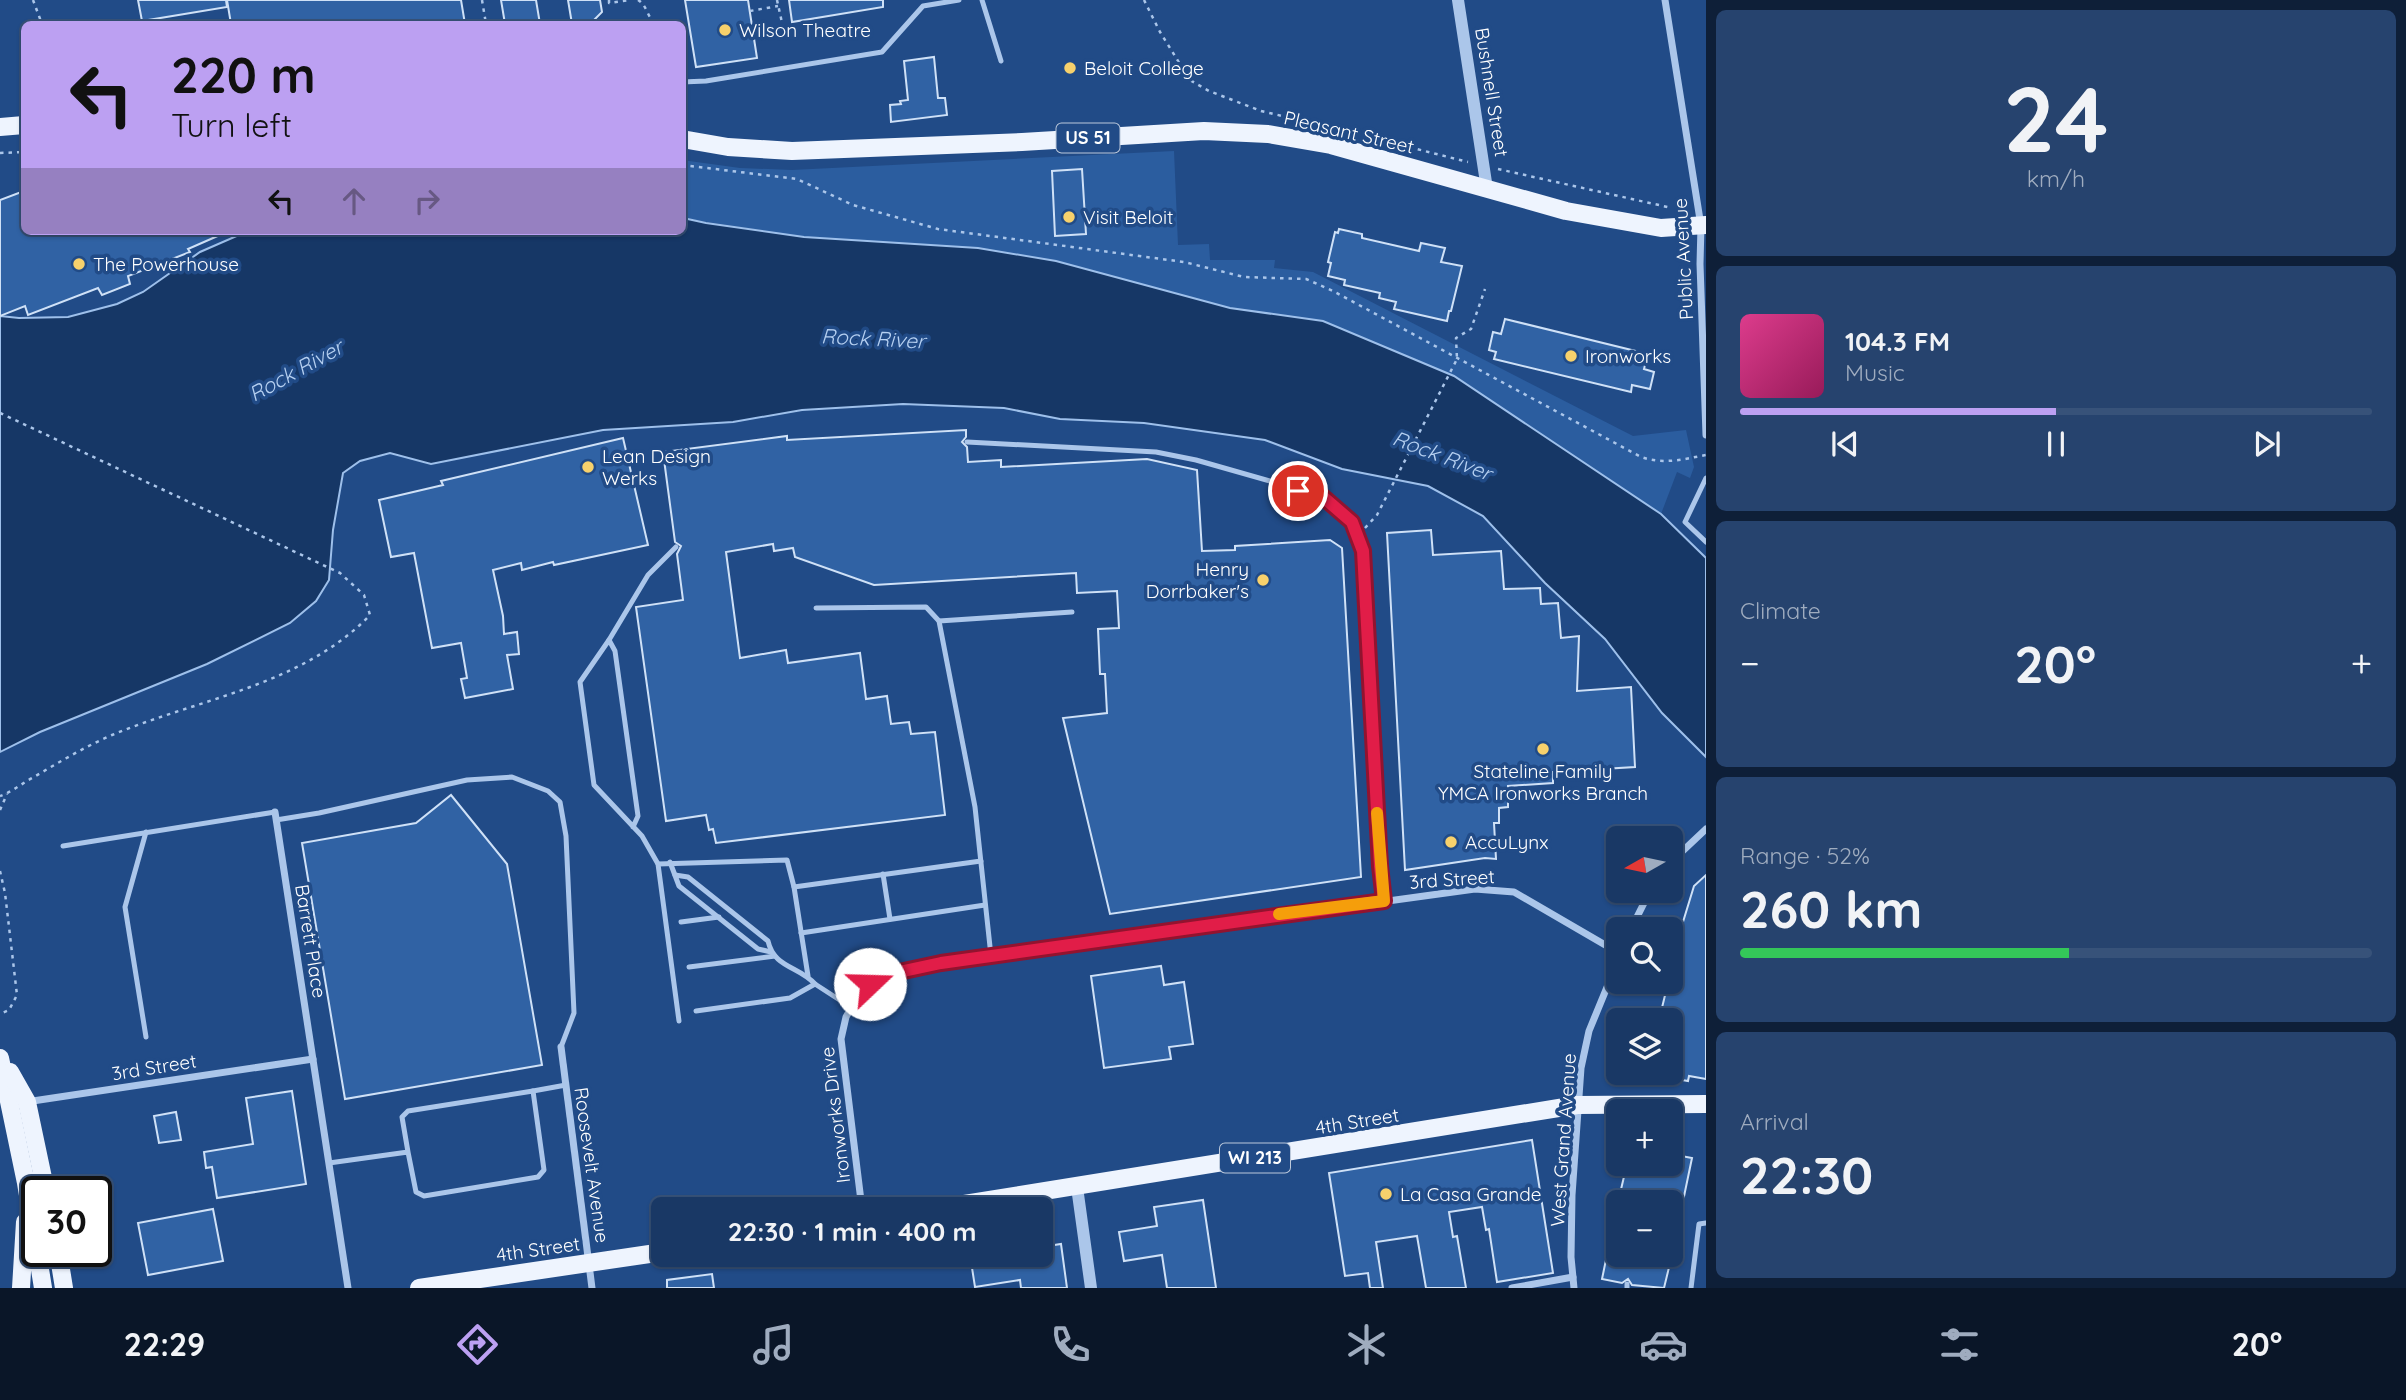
<!DOCTYPE html>
<html lang="en">
<head>
<meta charset="utf-8">
<style>
	:root { --surface:#193865; --page:#26436e; --text:#f1f3f6; --muted:#9facbf; --line:#375279; --accent:#bca0f2 }
	body { margin:0; font-family:Quicksand,sans-serif; background:var(--page); color:var(--text); height:100vh; display:flex; flex-direction:column; font-size:26px; white-space:nowrap }
	* { box-sizing:border-box; margin:0 }
	p { font-size:23px; color:var(--muted) }
	.icon { flex:none; width:38px; height:38px; fill:none; stroke:currentColor; stroke-width:2; stroke-linecap:round; stroke-linejoin:round }
	.map { position:relative; flex:1; overflow:hidden }
	.side { display:flex; flex-direction:column; gap:10px; padding:10px; background:#0e1f38; width:700px }
	.side>* { flex:none }
	.top-card { position:absolute; left:21px; top:21px; width:665px; height:214px; border-radius:10px; box-shadow:0 2px 5px #0004,0 0 0 2px var(--line); background:#bca0f2; color:#111; overflow:hidden }
	.needle { width:46px; rotate:261deg }
	.fabs { position:absolute; left:1606px; top:826px; display:grid; gap:14px }
	.fabs a { display:grid; place-items:center; width:77px; height:77px; border-radius:10px; background:var(--surface); box-shadow:0 2px 5px #0004,0 0 0 2px var(--line); font-size:35px }
	.speed { position:absolute; left:21px; top:1176px; display:flex; gap:14px; font-size:35px; font-weight:700; text-align:center }
	.speed>* { display:grid; place-content:center; width:91px; height:91px; border-radius:50%; background:var(--surface); box-shadow:0 2px 5px #0004,0 0 0 2px var(--line); line-height:1 }
	.speed .limit { border:4px solid #111; border-radius:10px; background:#fff; color:#111 }
	.pin { position:absolute; display:grid; place-items:center; width:60px; height:60px; color:#fff; margin:-30px; border:4px solid #fff; border-radius:50%; box-shadow:0 2px 7px #0007 }
	.me { position:absolute; width:77px; margin:-38px; rotate:69deg; stroke-linejoin:round; filter:drop-shadow(0 0 5px #0008) }
	.turn { display:flex; align-items:center; gap:24px; height:147px; padding:0 35px; font-size:32px }
	.turn .icon { width:91px; height:91px; stroke-width:2.5 }
	.turn b { display:block; font-size:49px; line-height:60px }
	.lanes { display:flex; align-items:center; height:66px; padding:0 35px; background:#0003; justify-content:center; gap:35px; direction:ltr }
	.lanes .off { opacity:.35 }
	.big { font-size:52px; font-weight:700; line-height:1.1 }
	.side .tile { flex:1; display:flex; flex-direction:column; justify-content:center; gap:10px; min-width:0; padding:0 24px; border-radius:10px; background:var(--page) }
	.side .dial { align-items:center; gap:0 }
	.dial b { font-size:91px; line-height:1 }
	.song { display:flex; align-items:center; gap:21px }
	.cover { width:84px; height:84px; border-radius:10px; background:linear-gradient(135deg,hsl(330 70% 55%),hsl(330 70% 35%)) }
	.played { height:7px; border-radius:4px; background:linear-gradient(90deg,var(--accent) 50%,var(--line) 50%) }
	.keys { display:flex; justify-content:space-around; direction:ltr }
	.heat { display:flex; justify-content:space-between; align-items:center; font-size:38px; direction:ltr }
	.charge { height:10px; border-radius:5px; background:linear-gradient(90deg,#34c759 52%,var(--line) 0) }
	.trip { position:absolute; left:651px; top:1197px; width:402px; height:70px; border-radius:10px; background:var(--surface); box-shadow:0 2px 5px #0004,0 0 0 2px var(--line); font-weight:700; line-height:70px; text-align:center }
	.tabs { display:flex; height:112px; justify-content:space-around; align-items:center; background:#0a1628; color:var(--muted) }
	.tabs .icon { width:49px; height:49px }
	.tabs .selected { color:var(--accent) }
	.tabs b { font-size:32px; color:var(--text) }
	main { display:flex; flex:1; min-height:0 }
	.map>svg:first-child { display:block }
</style>
</head>
<body>
<main>
<div class="map">
<svg width="1706" height="1288" viewBox="0 0 1706 1288">
	<rect width="100%" height="100%" fill="#214b87"/>
	<!-- green -->
	<polygon fill="#2b5d9f" points="1174,151 1178,245 1209,244 1210,260 1275,260 1274,268 1313,272 1633,436 1686,430 1694,467 1690,478 1677,472 1661,514 1454,376 1323,321 1230,308 1056,261 804,237 688,219 683,182 682,160 740,168 792,170"/>
	<!-- water -->
	<polygon fill="#163766" stroke="#9ec0eb" stroke-width="2" points="683,218 706,223 804,237 978,248 1056,261 1230,308 1323,321 1454,376 1661,514 1706,558 1706,757 1662,713 1605,639 1545,583 1483,516 1428,486 1342,469 1265,440 1144,423 1060,419 1004,408 903,404 802,410 733,422 603,430 431,464 390,453 360,461 343,473 333,530 329,580 316,601 290,623 207,664 40,732 0,752 0,316 19,318 68,317 117,304 143,292 200,252 248,231 682,231"/>
	<!-- building -->
	<g fill="#3062a4" stroke="#cfe1f7" stroke-width="2">
		<polygon points="138,0 226,0 227,7 142,21"/>
		<polygon points="227,0 461,0 465,24 231,24"/>
		<polygon points="501,0 536,0 540,24 505,24"/>
		<polygon points="568,0 600,0 602,12 594,20 572,24"/>
		<polygon points="685,0 748,0 757,58 696,67"/>
		<polygon points="789,0 883,0 883,7 792,22"/>
		<polygon points="934,57 938,98 945,98 947,115 891,122 890,105 901,104 900,101 908,100 904,61"/>
		<polygon points="1082,169 1086,234 1055,236 1052,171"/>
		<polygon points="24,191 24,231 229,231 188,249 190,252 128,276 130,284 102,295 98,288 28,315 25,306 0,316 0,200"/>
		<polygon points="1339,229 1362,234 1362,238 1419,251 1421,243 1445,248 1441,262 1462,266 1451,311 1449,311 1447,321 1394,309 1396,302 1379,298 1380,293 1344,285 1345,280 1328,276 1331,263 1328,262 1335,232 1338,233"/>
		<polygon points="1505,319 1648,354 1644,369 1654,372 1650,389 1632,385 1631,392 1494,359 1496,352 1489,350 1493,332 1501,334"/>
		<polygon points="966,430 966,437 962,442 967,447 968,462 1001,460 1001,467 1147,459 1197,470 1202,551 1235,550 1235,546 1330,540 1342,548 1361,877 1110,914 1063,718 1107,713 1105,674 1100,674 1098,629 1119,628 1117,591 1077,593 1076,573 874,585 795,557 793,548 774,551 773,544 726,552 740,658 786,650 788,663 860,653 866,699 887,696 891,724 909,722 911,734 935,732 945,815 716,843 713,829 709,830 706,815 666,821 636,607 683,600 677,554 681,546 675,542 663,452 787,436 787,440"/>
		<polygon points="623,438 648,545 554,565 553,562 522,570 521,563 493,570 503,616 504,634 517,632 519,654 507,655 513,689 465,698 461,679 467,678 461,643 432,648 414,553 391,557 379,500 443,485 441,481"/>
		<polygon points="1431,530 1433,555 1501,551 1504,589 1540,588 1541,604 1558,603 1561,638 1579,636 1577,691 1631,687 1635,767 1553,772 1553,783 1508,786 1508,807 1499,808 1499,823 1494,823 1496,859 1485,858 1405,870 1387,533"/>
		<polygon points="451,795 507,864 542,1065 345,1099 302,843 416,823"/>
		<polygon points="1706,875 1706,1079 1689,1076 1688,1081 1671,1078 1671,1020 1659,1020 1668,983 1671,984 1671,967 1679,935 1694,886"/>
		<polygon points="1161,966 1164,985 1184,982 1193,1044 1169,1047 1171,1059 1104,1068 1091,976"/>
		<polygon points="292,1091 306,1184 217,1198 212,1167 206,1168 204,1152 253,1144 246,1098"/>
		<polygon points="176,1112 181,1140 159,1143 154,1116"/>
		<polygon points="1532,1140 1553,1273 1497,1282 1489,1229 1486,1230 1482,1207 1449,1212 1453,1237 1457,1236 1466,1288 1426,1288 1417,1236 1376,1242 1383,1288 1370,1288 1368,1273 1345,1276 1329,1173"/>
		<polygon points="1671,1154 1692,1158 1677,1230 1671,1230 1671,1202 1618,1202 1627,1164 1671,1164"/>
		<polygon points="1203,1200 1216,1288 1167,1288 1162,1255 1124,1261 1119,1232 1157,1226 1154,1207"/>
		<polygon points="213,1209 223,1261 148,1275 138,1223"/>
		<polygon points="1613,1226 1619,1227 1619,1255 1672,1255 1664,1288 1632,1285 1628,1279 1622,1283 1602,1279"/>
		<polygon points="1061,1244 1067,1288 1021,1288 1020,1280 975,1287 970,1255 1041,1255 1041,1247"/>
		<polygon points="712,1274 714,1288 667,1288 667,1280"/>
	</g>
	<g fill="none" stroke-linecap="round" stroke-linejoin="round">
		<!-- path -->
		<g stroke="#abc6ea" stroke-width="2.5" stroke-dasharray="3.5 5" stroke-linecap="butt">
			<polyline points="33,0 42,24"/>
			<polyline points="482,0 486,24"/>
			<polyline points="609,0 609,3 629,0"/>
			<path d="M638 0C648 6 647 19 657 24"/>
			<polyline points="777,0 784,32"/>
			<polyline points="1144,0 1160,32 1190,80 1209,91 1261,111 1308,122"/>
			<polyline points="750,11 778,6"/>
			<polyline points="666,24 677,23"/>
			<polyline points="1393,143 1468,162"/>
			<polyline points="0,153 24,152"/>
			<path d="M682 165 797 179 853 205 938 229 1184 262 1244 277 1306 279 1333 291 1641 457C1664 465 1684 459 1706 455"/>
			<polyline points="1498,169 1672,208"/>
			<path d="M0 413 340 573 364 595 370 615C303 685 198 699 112 735 84 747 58 763 32 778 21 784 12 792 0 796"/>
			<polyline points="1365,528 1377,515 1457,359 1456,338 1471,329 1485,289"/>
			<polyline points="0,810 7,794"/>
			<polyline points="0,871 5,893 17,995 9,1010 0,1014"/>
		</g>
		<!-- service -->
		<g stroke="#abc6ea" stroke-width="5">
			<polyline points="982,0 1001,61"/>
			<polyline points="682,82 706,81 882,52 923,6 959,0"/>
			<polyline points="967,442 1156,452 1196,460 1322,496 1352,522 1363,551 1384,901"/>
			<polyline points="1706,478 1685,522 1706,542"/>
			<polyline points="816,608 926,607 939,621 975,807 991,956"/>
			<polyline points="939,621 1072,612"/>
			<polyline points="609,640 648,575 676,547"/>
			<polyline points="276,820 319,813 467,780 512,777 548,791 560,802 566,836 574,1013 561,1047"/>
			<polyline points="633,827 638,816 615,651 609,640 580,682 594,785 642,836 658,864 679,1021"/>
			<polyline points="63,846 275,812"/>
			<polyline points="670,862 679,886 758,949 771,952"/>
			<polyline points="658,864 787,860 794,887 808,976"/>
			<polyline points="883,874 890,919"/>
			<path d="M675 875 688 877 768 941C774 968 799 966 815 984"/>
			<polyline points="794,887 981,861"/>
			<polyline points="681,922 719,917"/>
			<polyline points="801,933 985,905"/>
			<polyline points="689,967 775,956"/>
			<polyline points="696,1011 790,998 815,984 852,1008"/>
			<polyline points="146,1037 125,907 146,832"/>
			<polyline points="533,1091 566,1085"/>
			<polyline points="329,1163 408,1152 416,1192 424,1196 538,1177 544,1170 533,1091 408,1111 402,1117 408,1152"/>
			<polyline points="1627,1288 1627,1284"/>
			<polyline points="1691,1288 1699,1224 1706,1223"/>
		</g>
		<!-- minor -->
		<g stroke="#abc6ea" stroke-width="7">
			<polyline points="1665,0 1701,226 1700,264 1706,435"/>
			<polyline points="275,812 348,1288"/>
			<polyline points="1671,862 1706,829"/>
			<polyline points="1631,929 1650,891"/>
			<polyline points="561,1047 592,1288"/>
			<polyline points="26,1102 313,1059"/>
			<polyline points="862,1209 841,1039 846,1017 858,996 870,984 885,975 941,963 1041,949 1475,889 1514,892 1619,953"/>
			<polyline points="1512,1288 1573,1277"/>
			<polyline points="1574,1288 1571,1257 1572,1195 1581,1068 1589,1031 1619,958"/>
		</g>
		<!-- tertiary -->
		<g stroke="#abc6ea" stroke-width="12">
			<polyline points="1458,0 1487,189"/>
			<polyline points="1077,1187 1091,1288"/>
		</g>
		<!-- primary -->
		<g stroke="#eef4fe" stroke-width="18">
			<polyline points="0,127 24,125"/>
			<polyline points="682,139 728,147 792,151 1022,142 1204,131 1268,134 1331,145 1566,211 1661,228 1706,225"/>
			<polyline points="0,1058 26,1183 37,1250"/>
			<polyline points="10,1072 27,1102 46,1192"/>
			<polyline points="933,1209 1577,1105 1706,1104"/>
			<polyline points="37,1251 43,1288"/>
			<polyline points="58,1251 64,1288"/>
			<polyline points="21,1288 25,1222"/>
			<polyline points="419,1288 663,1252"/>
		</g>
	</g>
	<g fill="none" stroke-linecap="round" stroke-linejoin="round">
		<!-- route casing -->
		<g stroke="#92132f" stroke-width="18">
			<polyline id="route" points="870,984 885,975 941,963 1384,901 1380,866 1363,551 1352,522 1322,496 1298,491"/>
		</g>
		<!-- route -->
		<use href="#route" stroke="#e11d48" stroke-width="12"/>
		<!-- slow -->
		<polyline stroke="#f59e0b" stroke-width="12" points="1279,914 1384,901 1377,813"/>
	</g>
	<!-- markers -->
	<g fill="#f7d16c" stroke="#214b87" stroke-width="2.5">
		<circle cx="725" cy="30" r="7"/>
		<circle cx="1070" cy="68" r="7"/>
		<circle cx="1069" cy="217" r="7"/>
		<circle cx="79" cy="264" r="7"/>
		<circle cx="1571" cy="356" r="7"/>
		<circle cx="588" cy="467" r="7"/>
		<circle cx="1263" cy="580" r="7"/>
		<circle cx="1543" cy="749" r="7"/>
		<circle cx="1451" cy="842" r="7"/>
		<circle cx="1386" cy="1194" r="7"/>
	</g>
	<g text-anchor="middle" stroke-width="7" stroke-linejoin="round" paint-order="stroke">
		<!-- shield labels -->
		<g fill="#214b87" stroke="#bcc9db" stroke-width="2">
			<rect x="1056.5" y="123.5" width="63" height="29" rx="5"/>
			<rect x="1220" y="1143.5" width="70" height="29" rx="5"/>
		</g>
		<g font-size="18" font-weight="bold" fill="#fff">
			<text x="1088" y="144">US 51</text>
			<text x="1255" y="1164">WI 213</text>
		</g>
		<!-- poi labels -->
		<g font-size="19" fill="#fff" stroke="#214b87" text-anchor="start">
			<text x="739" y="37">Wilson Theatre</text>
			<text x="1084" y="75">Beloit College</text>
			<text x="1083" y="224">Visit Beloit</text>
			<text x="93" y="271">The Powerhouse</text>
			<text x="1585" y="363">Ironworks</text>
			<text x="602" y="463">Lean Design<tspan x="602" dy="22">Werks</tspan></text>
			<text x="1249" y="576" text-anchor="end">Henry<tspan x="1249" dy="22">Dorrbaker's</tspan></text>
			<text x="1543" y="778" text-anchor="middle">Stateline Family<tspan x="1543" dy="22">YMCA Ironworks Branch</tspan></text>
			<text x="1465" y="849">AccuLynx</text>
			<text x="1400" y="1201">La Casa Grande</text>
		</g>
		<!-- street labels -->
		<g font-size="19" fill="#fff" stroke="#214b87">
			<text transform="translate(1492 92) rotate(81)" y="7">Bushnell Street</text>
			<text transform="translate(1349 132) rotate(13)" y="7">Pleasant Street</text>
			<text transform="translate(1683 259) rotate(-93)" y="7">Public Avenue</text>
			<text transform="translate(1452 879) rotate(-4)" y="7">3rd Street</text>
			<text transform="translate(311 941) rotate(81)" y="7">Barrett Place</text>
			<text transform="translate(154 1067) rotate(-9)" y="7">3rd Street</text>
			<text transform="translate(835 1115) rotate(-97)" y="7">Ironworks Drive</text>
			<text transform="translate(1357 1121) rotate(-9)" y="7">4th Street</text>
			<text transform="translate(1563 1140) rotate(-86)" y="7">West Grand Avenue</text>
			<text transform="translate(592 1165) rotate(82)" y="7">Roosevelt Avenue</text>
			<text transform="translate(538 1249) rotate(-8)" y="7">4th Street</text>
		</g>
		<!-- water labels -->
		<g font-size="21" font-style="italic" fill="#b6d0f1" stroke="#214b87">
			<text transform="translate(873 339) rotate(3)" y="7">Rock River</text>
			<text transform="translate(296 371) rotate(-29)" y="7">Rock River</text>
			<text transform="translate(1442 456) rotate(21)" y="7">Rock River</text>
		</g>
	</g>
</svg>
<div class="fabs">
<a><svg class="needle" viewBox="-14 -14 28 28"><path d="M0-13l5 13h-10z" fill="#e53935"/><path d="M0 13l5-13h-10z" fill="#9facbf"/></svg></a>
<a><svg class="icon" aria-label="search" viewBox="0 0 24 24"><circle cx="10" cy="10" r="6"/><path d="M15 15l6 6"/></svg></a>
<a><svg class="icon" aria-label="layers" viewBox="0 0 24 24"><path d="M12 4l9 5-9 5-9-5zM3 14l9 5 9-5"/></svg></a>
<a>+</a>
<a>−</a>
</div>
<div class="speed"><div class="limit">30</div></div>
<div class="pin" style="left:1298px;top:491px;background:#d93025"><svg class="icon" aria-label="arrive" viewBox="0 0 24 24"><path d="M6 21V4h12l-3 4 3 4H6"/></svg></div>
<svg class="me" style="left:870px;top:984px" viewBox="-20 -20 40 40"><circle r="19" fill="#fff"/><path d="M0-13L10 11 0 6-10 11z" fill="#e11d48"/></svg>
<div class="trip">22:30 · 1 min · 400 m</div>
<div class="top-card">
<div class="turn"><svg class="icon" aria-label="left" viewBox="0 0 24 24"><path d="M17 20v-9H6M10 6l-5 5 5 5"/></svg><div><b>220 m</b>Turn left</div></div>
<div class="lanes"><svg class="icon" aria-label="left" viewBox="0 0 24 24"><path d="M17 20v-9H6M10 6l-5 5 5 5"/></svg><svg class="icon off" aria-label="ahead" viewBox="0 0 24 24"><path d="M12 20V5M6 11l6-6 6 6"/></svg><svg class="icon off" aria-label="right" viewBox="0 0 24 24"><path d="M7 20v-9h11M14 6l5 5-5 5"/></svg></div>
</div>
</div>
<section class="side">
<div class="tile dial"><b>24</b><p>km/h</p></div>
<div class="tile">
<div class="song"><i class="cover"></i><div><b>104.3 FM</b><p>Music</p></div></div>
<div class="played"></div>
<div class="keys"><svg class="icon" aria-label="previous" viewBox="0 0 24 24"><path d="M18 5L8 12l10 7zM5 5v14"/></svg><svg class="icon" aria-label="pause" viewBox="0 0 24 24"><path d="M8 5v14M16 5v14"/></svg><svg class="icon" aria-label="next" viewBox="0 0 24 24"><path d="M6 5l10 7-10 7zM19 5v14"/></svg></div>
</div>
<div class="tile"><p>Climate</p>
<div class="heat"><a>−</a><b class="big">20°</b><a>+</a></div>
</div>
<div class="tile"><p>Range · 52%</p><b class="big">260 km</b><div class="charge"></div></div>
<div class="tile"><p>Arrival</p><b class="big">22:30</b></div>
</section>
</main>
<nav class="tabs">
<b>22:29</b>
<svg class="icon selected" aria-label="directions" viewBox="0 0 24 24"><path d="M12 3l9 9-9 9-9-9zM9 14v-3h6M13 9l2 2-2 2"/></svg>
<svg class="icon" aria-label="music" viewBox="0 0 24 24"><path d="M9 18V5l10-2v13"/><circle cx="6" cy="18" r="3"/><circle cx="16" cy="16" r="3"/></svg>
<svg class="icon" aria-label="phone" viewBox="0 0 24 24"><path d="M5 4h4l2 5-3 2q2 4 5 5l2-3 5 2v4C11 20 4 13 5 4z"/></svg>
<svg class="icon" aria-label="climate" viewBox="0 0 24 24"><path d="M12 3v18M4 7l16 10M4 17L20 7"/></svg>
<svg class="icon" aria-label="car" viewBox="0 0 24 24"><path d="M5 17H2v-5l4-1 3-4h7l3 4 3 1v5h-3M9 17h6M6 11h13"/><circle cx="7" cy="17" r="2"/><circle cx="17" cy="17" r="2"/></svg>
<svg class="icon" aria-label="filters" viewBox="0 0 24 24"><path d="M4 7h16M4 17h16"/><circle cx="9" cy="7" r="2"/><circle cx="15" cy="17" r="2"/></svg>
<b>20°</b>
</nav>
</body>
</html>
